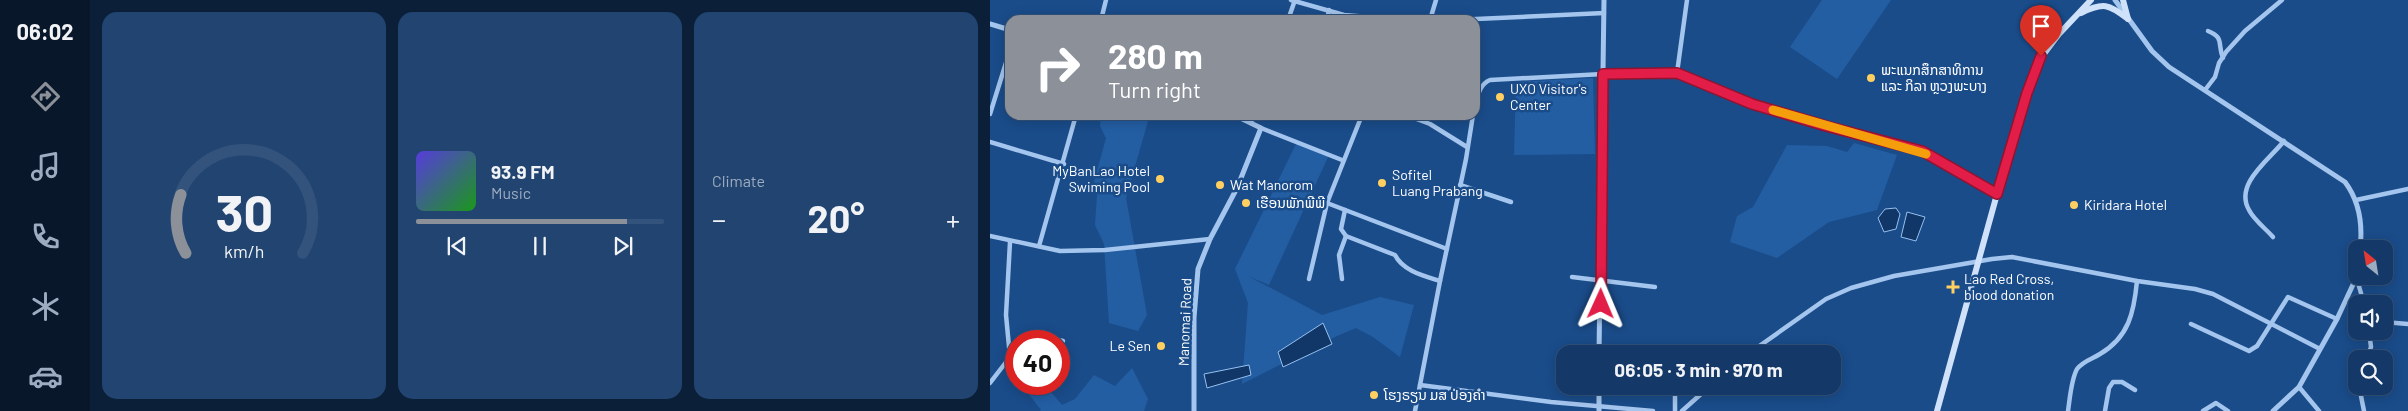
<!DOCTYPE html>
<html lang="en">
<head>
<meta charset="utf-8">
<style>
	:root { --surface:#143968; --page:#214471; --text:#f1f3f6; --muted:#9dacc0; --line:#33537c; --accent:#8c9099 }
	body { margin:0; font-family:Barlow,"Noto Sans Lao",sans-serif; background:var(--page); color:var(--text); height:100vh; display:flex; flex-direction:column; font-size:19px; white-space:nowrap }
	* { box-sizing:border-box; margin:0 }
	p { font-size:16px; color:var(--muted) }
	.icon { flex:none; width:28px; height:28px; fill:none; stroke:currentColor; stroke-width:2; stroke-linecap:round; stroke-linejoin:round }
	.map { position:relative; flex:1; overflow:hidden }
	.details { display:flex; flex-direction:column; gap:12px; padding:12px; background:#0b1f39; width:900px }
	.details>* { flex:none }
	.top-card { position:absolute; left:15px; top:15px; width:475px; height:105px; border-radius:15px; box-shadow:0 2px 12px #0003,0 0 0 1px var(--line); background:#8c9099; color:#fff; overflow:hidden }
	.needle { width:32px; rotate:330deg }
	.controls { position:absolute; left:1358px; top:240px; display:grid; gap:10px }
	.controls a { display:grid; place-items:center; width:45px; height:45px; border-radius:10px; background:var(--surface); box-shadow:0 2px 12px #0003,0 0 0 1px var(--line); font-size:25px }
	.speed { position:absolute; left:15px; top:330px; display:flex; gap:10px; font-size:25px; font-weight:700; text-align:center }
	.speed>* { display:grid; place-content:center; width:65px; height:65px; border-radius:50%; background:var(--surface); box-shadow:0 2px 12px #0003,0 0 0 1px var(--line); line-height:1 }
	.speed .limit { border:8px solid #d22; background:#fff; color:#111 }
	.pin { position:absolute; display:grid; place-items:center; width:42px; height:42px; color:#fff; margin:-51px -21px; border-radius:50% 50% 50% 0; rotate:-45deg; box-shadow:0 0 5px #0007 }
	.pin .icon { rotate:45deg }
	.me { position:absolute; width:55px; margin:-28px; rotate:1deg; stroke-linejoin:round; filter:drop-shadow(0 0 4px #0008) }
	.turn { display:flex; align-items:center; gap:18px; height:105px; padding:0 20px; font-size:22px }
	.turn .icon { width:65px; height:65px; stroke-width:2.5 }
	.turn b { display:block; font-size:35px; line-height:42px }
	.big { font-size:38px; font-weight:700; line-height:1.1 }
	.details .widget { flex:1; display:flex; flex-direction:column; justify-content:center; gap:8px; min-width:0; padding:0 18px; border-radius:15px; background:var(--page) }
	.details .dial { align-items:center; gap:0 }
	.dial svg { height:130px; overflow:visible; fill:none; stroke:var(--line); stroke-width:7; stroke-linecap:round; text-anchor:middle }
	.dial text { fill:var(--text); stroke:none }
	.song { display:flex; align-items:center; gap:15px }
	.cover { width:60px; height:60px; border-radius:8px; background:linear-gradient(135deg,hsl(250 70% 55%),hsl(120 70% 35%)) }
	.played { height:5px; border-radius:2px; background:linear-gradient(90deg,var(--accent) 85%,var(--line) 85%) }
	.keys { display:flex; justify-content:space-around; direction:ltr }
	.heat { display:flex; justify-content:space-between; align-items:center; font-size:28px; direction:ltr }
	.details .tiles { flex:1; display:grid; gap:12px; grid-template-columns:repeat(3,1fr) }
	.trip { position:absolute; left:566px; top:345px; width:285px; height:50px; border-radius:15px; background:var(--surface); box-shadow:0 2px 12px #0003,0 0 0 1px var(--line); font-weight:700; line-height:50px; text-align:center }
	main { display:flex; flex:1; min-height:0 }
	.dock { display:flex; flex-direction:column; width:90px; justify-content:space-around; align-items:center; background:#08172a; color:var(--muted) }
	.dock .icon { width:35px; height:35px }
	.dock .selected { color:var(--accent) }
	.dock b { font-size:22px; color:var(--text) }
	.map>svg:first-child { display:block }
</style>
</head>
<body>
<main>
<nav class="dock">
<b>06:02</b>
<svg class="icon selected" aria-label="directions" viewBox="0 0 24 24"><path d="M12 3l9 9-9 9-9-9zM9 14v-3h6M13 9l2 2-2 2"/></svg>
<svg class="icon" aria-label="music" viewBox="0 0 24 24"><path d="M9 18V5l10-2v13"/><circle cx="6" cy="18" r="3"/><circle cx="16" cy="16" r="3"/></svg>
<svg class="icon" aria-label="phone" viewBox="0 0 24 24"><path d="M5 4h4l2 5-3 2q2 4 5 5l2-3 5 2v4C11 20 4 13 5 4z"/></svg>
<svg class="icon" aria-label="climate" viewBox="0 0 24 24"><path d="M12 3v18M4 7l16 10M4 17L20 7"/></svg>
<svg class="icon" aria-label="car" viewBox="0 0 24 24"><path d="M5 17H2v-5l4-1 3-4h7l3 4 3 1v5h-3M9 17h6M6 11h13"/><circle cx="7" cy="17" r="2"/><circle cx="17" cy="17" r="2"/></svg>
</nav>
<section class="details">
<div class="tiles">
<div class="widget dial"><svg viewBox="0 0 100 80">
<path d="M14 69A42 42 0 1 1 86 69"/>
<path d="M14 69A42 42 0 0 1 11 33" stroke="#8c9099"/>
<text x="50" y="56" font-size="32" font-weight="700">30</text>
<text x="50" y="72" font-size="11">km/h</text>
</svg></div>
<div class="widget">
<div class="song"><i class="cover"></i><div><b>93.9 FM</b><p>Music</p></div></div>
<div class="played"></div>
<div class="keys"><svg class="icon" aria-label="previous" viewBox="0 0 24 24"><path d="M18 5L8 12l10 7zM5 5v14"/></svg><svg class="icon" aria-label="pause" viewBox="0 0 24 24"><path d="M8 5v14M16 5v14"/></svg><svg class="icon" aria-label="next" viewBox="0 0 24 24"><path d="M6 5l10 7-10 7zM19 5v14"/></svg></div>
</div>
<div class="widget"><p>Climate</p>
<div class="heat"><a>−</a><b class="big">20°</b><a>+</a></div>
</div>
</div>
</section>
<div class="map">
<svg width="1418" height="411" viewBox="0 0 1418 411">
	<rect width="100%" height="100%" fill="#1a4c8a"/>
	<!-- green -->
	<g fill="#235ea3">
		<polygon points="832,0 901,0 847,79 800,47"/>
		<polygon points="603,78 605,154 524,155 526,82"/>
		<polygon points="111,115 143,115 158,121 136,198 157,315 148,331 119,323 114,244 105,225 107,195 104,182 116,138 110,126"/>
		<polygon points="307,142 339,155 279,285 258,276 332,315 390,297 424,305 410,357 383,337 366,328 347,336 252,384 258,303 245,269"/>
		<polygon points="864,143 907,155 887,210 839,222 787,258 740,242 747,216 763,207 797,145 837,146 857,152"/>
		<polygon points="142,368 158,399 154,411 50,411 51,410 31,384 54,384 72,405 85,399 104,375 125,386"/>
	</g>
	<!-- water -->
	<g fill="#113768" stroke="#96c0ef">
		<polygon points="906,208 910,214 906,229 894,232 888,218 895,209"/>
		<polygon points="917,212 935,217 926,241 911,237"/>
		<polygon points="333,323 342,344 293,367 288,352"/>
		<polygon points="259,365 261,375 217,388 214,374"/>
	</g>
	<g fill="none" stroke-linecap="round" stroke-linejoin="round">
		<!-- minor -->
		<g stroke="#a4c5ed" stroke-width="4.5">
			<polyline points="301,0 354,15 416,20"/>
			<polyline points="111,20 116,0"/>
			<polyline points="298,20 305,0"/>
			<polyline points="337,20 339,10"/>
			<polyline points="440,20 446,0"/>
			<polyline points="464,20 614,13"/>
			<path d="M1218 31C1235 38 1227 44 1233 58"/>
			<polyline points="687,73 697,0"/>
			<polyline points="1215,90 1225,77 1229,63 1236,52 1255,31 1292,0"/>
			<path d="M485 105C488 95 490 84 500 80L613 74 687 73 762 104 836 126 932 151 1007 194"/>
			<polyline points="0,114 20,50"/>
			<polyline points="416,115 440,124 477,147"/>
			<polyline points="261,123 263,115"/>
			<polyline points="271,128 352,160"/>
			<polyline points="0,142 74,164"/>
			<polyline points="470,185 521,202"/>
			<polyline points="1366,200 1418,189"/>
			<polyline points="337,203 457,249"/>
			<path d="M355 210 351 229 356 236 405 255C413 271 434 276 450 281"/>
			<polyline points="0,236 70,251 115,250 220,239"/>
			<path d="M1283 237C1276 229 1264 220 1259 210 1244 184 1279 160 1294 141"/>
			<polyline points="49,246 86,115"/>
			<polyline points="582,277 665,287"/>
			<polyline points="319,279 337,203 372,115"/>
			<polyline points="352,279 349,255 356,236"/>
			<polyline points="1367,279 1374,304"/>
			<polyline points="1394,322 1418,324"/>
			<polyline points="1201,324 1259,351 1267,346 1298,297 1347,319"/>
			<polyline points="53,341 57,337 73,341"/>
			<polyline points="758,354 836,299 861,288 904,276 1002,259 1022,257 1147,281 1205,289 1223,294 1330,349"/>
			<polyline points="1377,359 1381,347 1379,331"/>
			<polyline points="0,383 20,357 16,315 20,242"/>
			<polyline points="430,385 561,402 663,411"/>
			<polyline points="685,386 685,411"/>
			<polyline points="1369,386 1374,411"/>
			<polyline points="1309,387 1329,411"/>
			<polyline points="425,411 450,281 476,159 483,115"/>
			<polyline points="692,411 720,386"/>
			<path d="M1078 411C1080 398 1081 380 1087 369 1093 361 1102 359 1110 354 1139 337 1144 312 1147 281"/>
			<polyline points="1115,411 1119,388 1123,382 1132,382 1145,390"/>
			<polyline points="1213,411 1226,403 1238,411"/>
		</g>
		<!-- tertiary -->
		<g stroke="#a4c5ed" stroke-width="5">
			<path d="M1125 0 1162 51 1179 67 1355 182C1370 202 1373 224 1370 249"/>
			<polyline points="0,24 20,30"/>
			<polyline points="609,354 614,0"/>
			<polyline points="609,386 609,411"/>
			<polyline points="204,411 204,318 208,269 220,239 247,188 271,128 244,115"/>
			<polyline points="1283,411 1309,387 1347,319 1367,276"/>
		</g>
		<!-- secondary -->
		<g stroke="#d0e2f9" stroke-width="6">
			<polyline points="1133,0 1138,19"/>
			<path d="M1091 13C1113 2 1119 4 1138 19"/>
			<polyline points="947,411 1007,194 1047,63 1069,34 1101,0"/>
		</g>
	</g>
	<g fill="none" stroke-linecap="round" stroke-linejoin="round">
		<!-- route casing -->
		<g stroke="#92132f" stroke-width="12">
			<polyline id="route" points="611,304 613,74 687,73 762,104 836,126 932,151 1007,194 1037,93 1051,56"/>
		</g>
		<!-- route -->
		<use href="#route" stroke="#e11d48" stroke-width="9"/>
		<!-- slow -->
		<polyline stroke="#f59e0b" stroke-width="9" points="783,110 936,154"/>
	</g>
	<!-- markers -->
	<g fill="#ffd060" stroke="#1a4c8a" stroke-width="2">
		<circle cx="881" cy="78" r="5"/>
		<circle cx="510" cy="97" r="5"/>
		<circle cx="170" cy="179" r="5"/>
		<circle cx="392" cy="183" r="5"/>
		<circle cx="230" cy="185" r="5"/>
		<circle cx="256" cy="203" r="5"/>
		<circle cx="1084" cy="205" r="5"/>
		<path d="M960.5 279.5h5v5h5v5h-5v5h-5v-5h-5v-5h5z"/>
		<circle cx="171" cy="346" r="5"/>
		<circle cx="384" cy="395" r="5"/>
	</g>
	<g text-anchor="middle" stroke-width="5" stroke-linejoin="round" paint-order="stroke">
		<!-- poi labels -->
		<g font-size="14" fill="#fff" stroke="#1a4c8a" text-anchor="start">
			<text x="891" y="75">ພະແນກສຶກສາທິການ<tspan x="891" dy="16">ແລະ ກິລາ ຫຼວງພະບາງ</tspan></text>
			<text x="520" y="94">UXO Visitor's<tspan x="520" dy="16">Center</tspan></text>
			<text x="160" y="176" text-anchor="end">MyBanLao Hotel<tspan x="160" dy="16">Swiming Pool</tspan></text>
			<text x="402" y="180">Sofitel<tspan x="402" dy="16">Luang Prabang</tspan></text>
			<text x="240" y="190">Wat Manorom</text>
			<text x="266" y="208">ເຮືອນພັກພີພີ</text>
			<text x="1094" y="210">Kiridara Hotel</text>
			<text x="974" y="284">Lao Red Cross,<tspan x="974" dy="16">blood donation</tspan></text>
			<text x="161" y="351" text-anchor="end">Le Sen</text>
			<text x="394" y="400">ໂຮງຣຽນ ມສ ປ່ອງຄຳ</text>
		</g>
		<!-- street labels -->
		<g font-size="14" fill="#fff" stroke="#1a4c8a">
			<text transform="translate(195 322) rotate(-88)" y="5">Manomai Road</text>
		</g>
	</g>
</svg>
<div class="controls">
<a><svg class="needle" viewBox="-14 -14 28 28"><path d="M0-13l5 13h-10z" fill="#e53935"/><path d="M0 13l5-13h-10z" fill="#9dacc0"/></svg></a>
<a><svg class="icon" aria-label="sound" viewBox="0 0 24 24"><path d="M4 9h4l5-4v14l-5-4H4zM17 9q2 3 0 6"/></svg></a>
<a><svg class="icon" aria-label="search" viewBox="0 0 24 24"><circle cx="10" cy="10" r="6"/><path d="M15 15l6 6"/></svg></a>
</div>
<div class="speed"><div class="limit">40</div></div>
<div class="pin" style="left:1051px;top:56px;background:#d93025"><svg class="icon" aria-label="arrive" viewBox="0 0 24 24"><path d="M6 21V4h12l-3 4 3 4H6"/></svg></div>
<svg class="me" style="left:611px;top:304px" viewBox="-20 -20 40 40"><path d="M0-17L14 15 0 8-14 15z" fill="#e11d48" stroke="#fff" stroke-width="4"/></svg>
<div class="trip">06:05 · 3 min · 970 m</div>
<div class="top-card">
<div class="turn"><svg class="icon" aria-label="right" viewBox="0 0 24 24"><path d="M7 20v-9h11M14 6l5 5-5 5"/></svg><div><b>280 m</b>Turn right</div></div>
</div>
</div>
</main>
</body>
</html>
